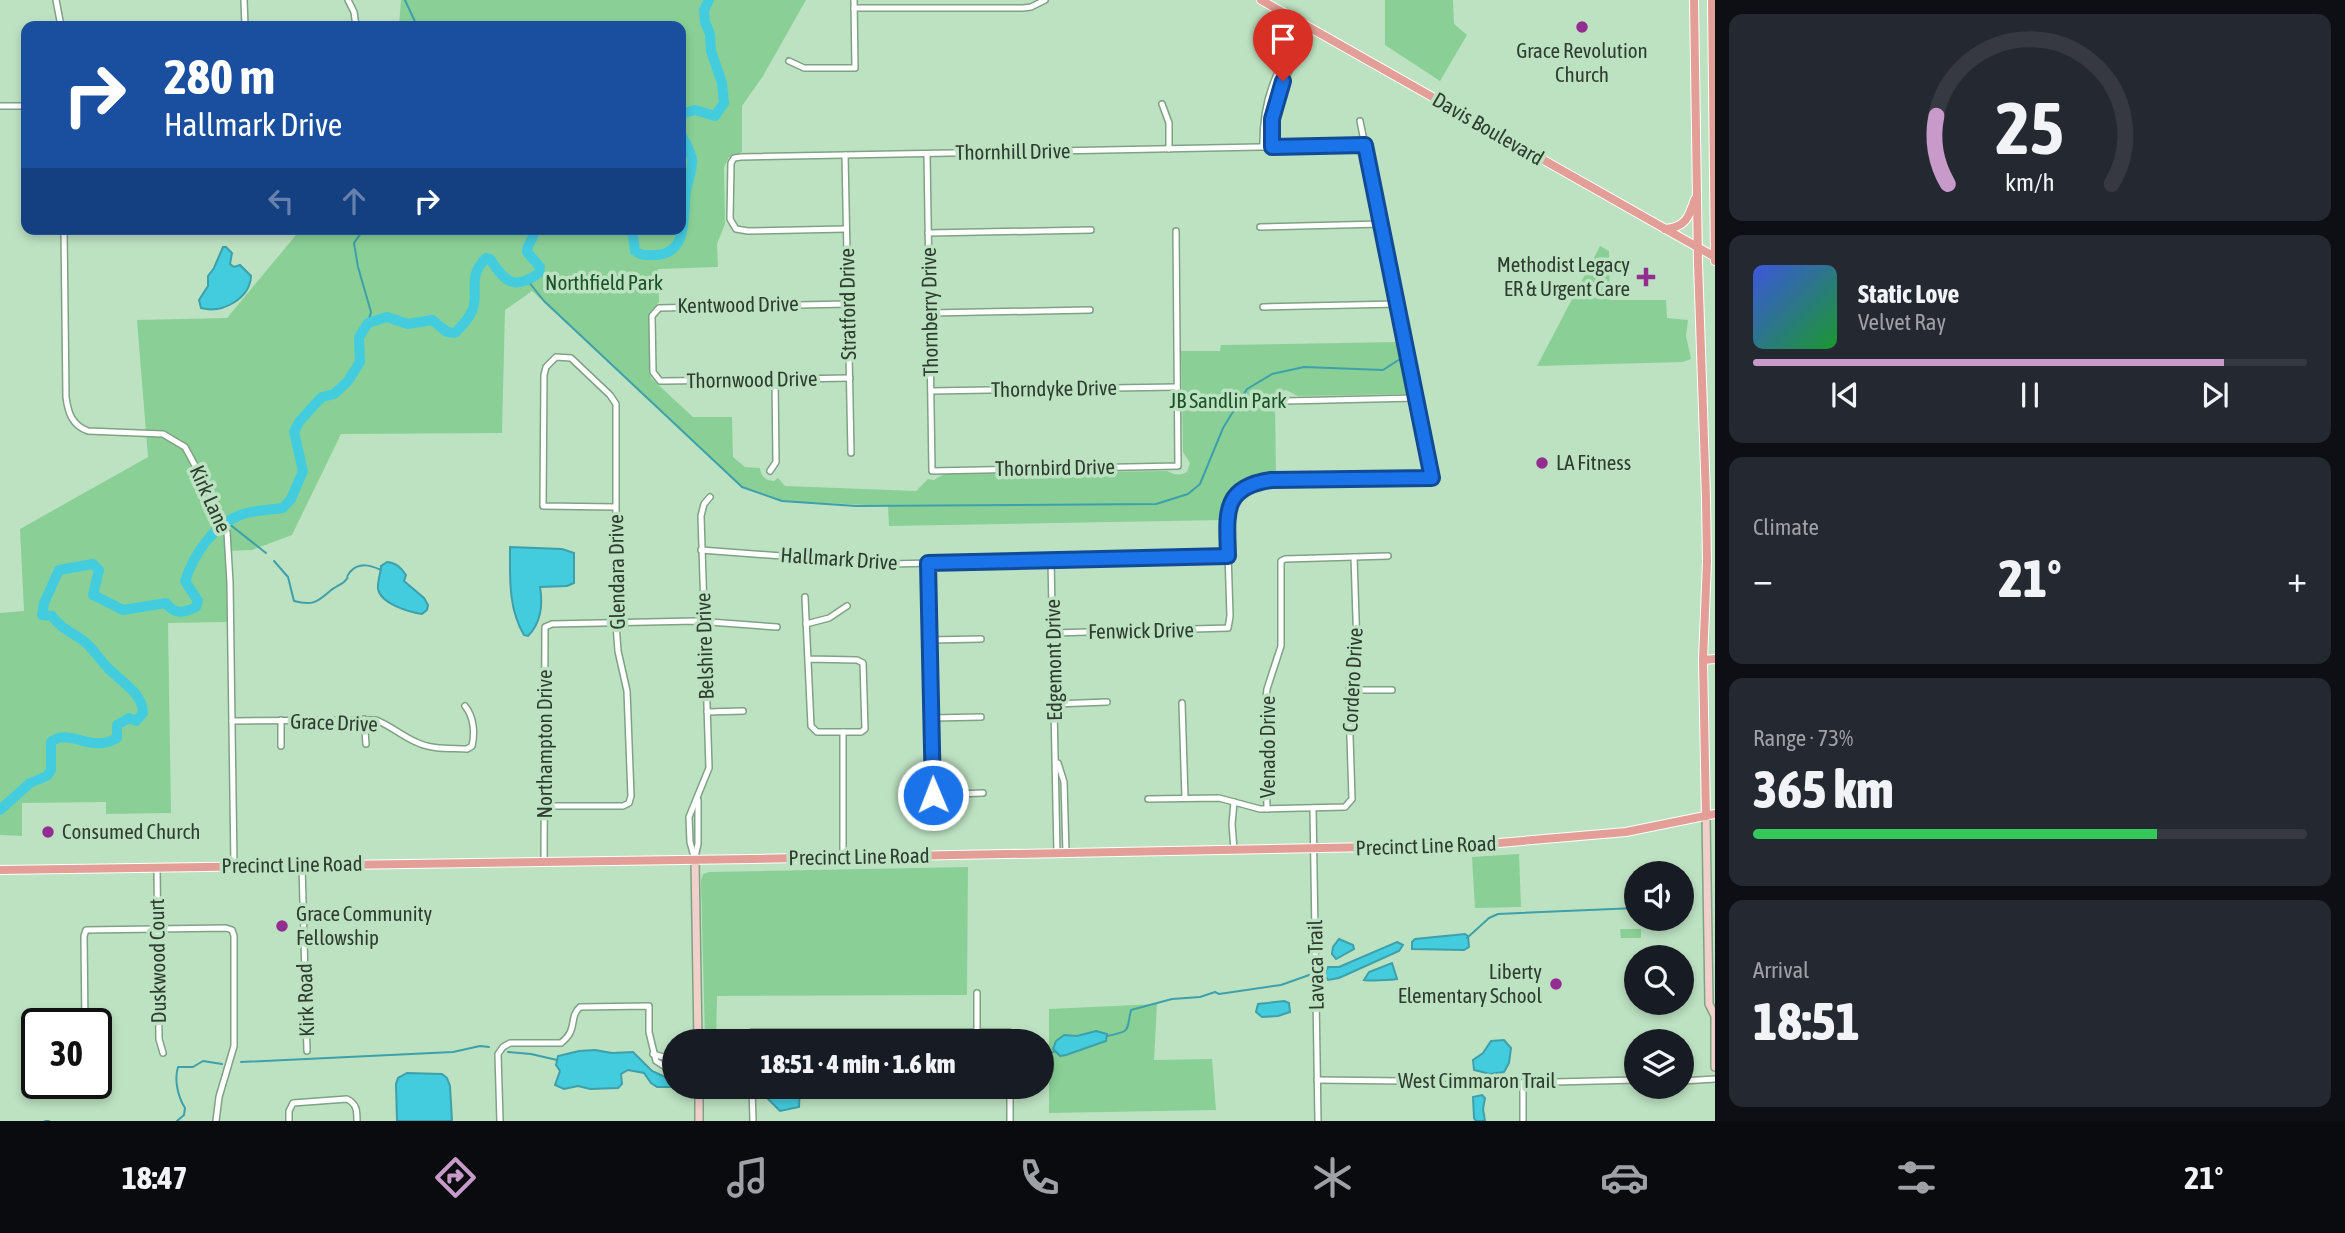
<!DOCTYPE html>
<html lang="en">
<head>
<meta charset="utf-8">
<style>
	:root { --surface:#171b24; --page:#242831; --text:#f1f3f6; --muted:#9ea1a6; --line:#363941; --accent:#c79ac9 }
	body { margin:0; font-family:"Asap Condensed",sans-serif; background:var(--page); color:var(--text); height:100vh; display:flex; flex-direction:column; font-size:26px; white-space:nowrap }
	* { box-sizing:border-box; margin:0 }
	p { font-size:23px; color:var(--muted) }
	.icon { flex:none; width:38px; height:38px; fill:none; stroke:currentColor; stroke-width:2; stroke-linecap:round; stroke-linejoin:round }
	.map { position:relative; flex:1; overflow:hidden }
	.panel { display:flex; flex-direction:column; gap:14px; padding:14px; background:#0d0f14; width:630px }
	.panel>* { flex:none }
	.guide { position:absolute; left:21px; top:21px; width:665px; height:214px; border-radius:14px; box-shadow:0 4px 10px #0003; background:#1a4fa0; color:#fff; overflow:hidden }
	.fabs { position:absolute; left:1624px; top:861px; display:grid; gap:14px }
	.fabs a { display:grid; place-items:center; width:70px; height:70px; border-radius:50%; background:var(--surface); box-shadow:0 4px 10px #0003; font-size:35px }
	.speed { position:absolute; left:21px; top:1008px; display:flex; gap:14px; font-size:35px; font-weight:700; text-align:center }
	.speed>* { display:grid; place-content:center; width:91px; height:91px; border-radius:50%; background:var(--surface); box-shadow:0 4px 10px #0003; line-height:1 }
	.speed .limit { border:4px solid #111; border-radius:10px; background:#fff; color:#111 }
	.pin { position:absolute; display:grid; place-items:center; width:60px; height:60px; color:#fff; margin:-72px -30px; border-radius:50% 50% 50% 0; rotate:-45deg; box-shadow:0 0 7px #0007 }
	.pin .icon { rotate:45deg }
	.me { position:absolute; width:77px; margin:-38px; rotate:359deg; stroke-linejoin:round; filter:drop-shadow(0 0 5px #0008) }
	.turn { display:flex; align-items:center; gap:24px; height:147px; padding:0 28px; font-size:32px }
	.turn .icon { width:91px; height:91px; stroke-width:2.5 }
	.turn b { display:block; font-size:49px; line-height:60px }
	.lanes { display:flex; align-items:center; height:66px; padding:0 28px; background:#0003; justify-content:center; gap:35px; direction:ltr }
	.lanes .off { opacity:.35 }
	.big { font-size:52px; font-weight:800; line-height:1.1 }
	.panel .widget { flex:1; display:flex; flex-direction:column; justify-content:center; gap:10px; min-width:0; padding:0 24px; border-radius:14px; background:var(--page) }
	.panel .dial { align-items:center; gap:0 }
	.dial svg { height:182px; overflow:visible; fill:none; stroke:var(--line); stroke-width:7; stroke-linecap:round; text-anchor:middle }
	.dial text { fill:var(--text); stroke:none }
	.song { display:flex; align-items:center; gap:21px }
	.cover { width:84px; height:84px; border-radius:10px; background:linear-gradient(135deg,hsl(230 70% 55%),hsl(130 70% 35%)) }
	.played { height:7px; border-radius:4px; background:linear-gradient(90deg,var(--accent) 85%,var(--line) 85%) }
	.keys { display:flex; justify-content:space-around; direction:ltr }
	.heat { display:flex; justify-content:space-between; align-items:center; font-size:38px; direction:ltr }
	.charge { height:10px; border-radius:5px; background:linear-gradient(90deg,#34c759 73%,var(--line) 0) }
	.trip { position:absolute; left:662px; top:1029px; width:392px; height:70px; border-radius:35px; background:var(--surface); box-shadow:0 4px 10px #0003; font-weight:800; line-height:70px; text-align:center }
	.tabs { display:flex; height:112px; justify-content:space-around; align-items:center; background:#090b0e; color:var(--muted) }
	.tabs .icon { width:49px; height:49px }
	.tabs .on { color:var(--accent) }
	.tabs b { font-size:32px; color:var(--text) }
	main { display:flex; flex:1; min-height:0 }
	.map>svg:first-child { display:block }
</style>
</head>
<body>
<main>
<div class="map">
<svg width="1715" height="1121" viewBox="0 0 1715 1121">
	<rect width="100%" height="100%" fill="#bde2c2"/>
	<!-- green -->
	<g fill="#8ad096">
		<path d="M401 0H806L763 76 742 106V152L729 157 724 167 725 224 717 244 718 267 658 269 659 302 649 313V372L652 379 693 417H732L733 457 745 467 760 468C761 477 766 481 774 481L778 478 785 486 916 491 928 479 934 480 944 474 1167 471C1175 475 1178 476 1187 472L1190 463 1183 452 1181 351H1220L1221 345 1398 342 1409 394 1298 396 1286 390 1279 392 1275 399 1276 476C1248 478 1223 486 1224 520L889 526 888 506 782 501 742 487 532 291 505 310 502 433 341 434 292 535 252 550 227 551 228 622 168 623 171 813 106 814V802L22 803V836L0 835V613L24 611 20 529 148 457 137 320 227 318 301 229H681V26H399Z"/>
		<polygon points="1385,0 1453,0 1454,24 1467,35 1440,81 1385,45"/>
		<polygon points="1600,246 1609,251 1610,300 1666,300 1667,318 1688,320 1686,336 1691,359 1683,362 1537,366"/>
		<polygon points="1519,854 1521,907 1475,908 1472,857"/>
		<polygon points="968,867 967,995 717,996 716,1041 705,1041 701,881 703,874 709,872"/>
		<polygon points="1620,929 1641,929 1641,938 1621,938"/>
		<polygon points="1157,1004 1154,1060 1212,1059 1216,1110 1049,1113 1049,1009"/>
	</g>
	<!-- water -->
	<g fill="#43cbde" stroke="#3da0aa" stroke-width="2">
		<path d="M223 247H226L232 253 230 264 234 267 240 265 251 276C250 298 223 314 201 308L199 300 208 286V276L214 268Z"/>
		<path d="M510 547 562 549 574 553V583L567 586 540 587C543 605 541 623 528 636L524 635C508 608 510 577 510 547Z"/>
		<path d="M387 562C397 563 401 568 406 575L404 581 424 598 428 605 427 610 422 614C409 612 381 604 378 589 377 583 381 572 381 566Z"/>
		<polygon points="1465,934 1468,936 1469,947 1464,950 1412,949 1412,942 1415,939"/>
		<polygon points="1339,939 1353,945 1354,949 1336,959 1332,954 1333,947"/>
		<polygon points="1397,942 1403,945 1399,951 1339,978 1328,980 1324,975 1328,967 1339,967"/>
		<path d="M1392 963 1397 979C1391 980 1368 981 1364 980L1369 972Z"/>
		<polygon points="1284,1001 1289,1003 1290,1012 1278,1016 1262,1017 1256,1012 1258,1004"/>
		<polygon points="1096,1031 1107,1034 1106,1041 1066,1055 1060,1056 1053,1049 1056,1041 1064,1035 1077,1036"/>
		<polygon points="1504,1040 1511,1048 1509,1063 1504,1072 1490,1074 1474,1070 1473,1060 1483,1053 1491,1041"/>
		<polygon points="595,1050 612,1053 633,1052 652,1071 674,1081 674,1087 691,1087 657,1087 651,1083 644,1073 628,1070 621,1074 622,1084 618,1088 590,1089 578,1086 564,1089 555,1085 560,1071 556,1065 558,1056 579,1051"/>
		<polygon points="407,1073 442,1074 447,1078 450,1086 452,1121 397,1121 396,1084 398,1078"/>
		<polygon points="763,1087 800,1087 799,1107 780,1111 764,1095"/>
		<polygon points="1482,1095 1485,1098 1483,1109 1485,1121 1476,1121 1474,1118 1473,1097"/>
	</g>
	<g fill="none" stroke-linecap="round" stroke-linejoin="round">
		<!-- stream -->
		<g stroke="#3da0aa" stroke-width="2">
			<polyline points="405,0 417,26"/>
			<polyline points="364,229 354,243 358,267 371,312 368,323"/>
			<polyline points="528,281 544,301 742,487 782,501 856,506 1156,504 1188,494 1200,484 1223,428 1247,389 1272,374 1304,367 1383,370 1400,359"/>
			<polyline points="228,523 266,553"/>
			<path d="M274 561 288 577 294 601C313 606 317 602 330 591 333 588 340 585 344 582 352 574 343 581 350 572 359 562 370 565 381 570"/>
			<polyline points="1682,906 1691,905"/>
			<polyline points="1467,938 1489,918 1498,914 1636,908"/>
			<path d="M1107 1036C1132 1031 1126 1031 1131 1010L1172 999 1200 997 1215 992 1219 994 1281 985 1312 974"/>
			<polyline points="508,1052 531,1054 557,1060"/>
			<polyline points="1041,1060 1055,1051"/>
			<polyline points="241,1062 453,1052 480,1046 489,1047"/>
			<polyline points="45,1121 49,1121"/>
			<path d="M177 1121 184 1115 185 1108C178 1097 174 1080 178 1067H193L203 1061 222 1064"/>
		</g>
		<!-- river -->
		<g stroke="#43cbde" stroke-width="10">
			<polyline points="681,114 695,110 715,116 724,103 722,83 711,51 710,34 705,22 704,10 709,0"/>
			<path d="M632 229 635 251C642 256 647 255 655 255 689 254 683 215 686 191 688 180 693 169 692 159 690 150 685 142 681 134"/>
			<path d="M0 810 30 783 47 776 51 770V742C69 727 91 754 117 738V725L129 718 136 721 143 713C143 693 120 681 107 667 98 658 92 646 81 639 68 630 62 629 52 616L42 615 44 603 59 570 93 564 99 570 93 595 123 610 166 603C175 615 183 613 196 607L198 601 185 581C194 554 213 526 240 515 253 510 269 510 283 508L291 499 303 471 294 432 299 422 317 402 322 397 334 394 348 381 360 362 359 337 368 323 387 317 408 324 432 320 447 332 455 333C461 327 469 318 472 311 480 295 466 277 486 258L490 259C505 282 514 291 539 273L540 267 527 252C527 243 535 239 534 229"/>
		</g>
		<!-- street casing -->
		<g stroke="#7fa284" stroke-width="8">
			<g id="street">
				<polyline points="56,0 61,26"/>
				<polyline points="244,0 245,26"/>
				<polyline points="348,0 354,12 356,26"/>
				<polyline points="854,8 1023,8 1031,7 1045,0"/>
				<polyline points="789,61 804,68 855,68 854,0"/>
				<polyline points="1162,104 1169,123 1169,149"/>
				<polyline points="0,106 26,106"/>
				<path d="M1263 147C1262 95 1279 68 1303 24"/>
				<path d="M1272 147C1272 99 1288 70 1311 29"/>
				<polyline points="927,154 932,471 1178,466 1176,231"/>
				<polyline points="845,155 851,453"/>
				<polyline points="1260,227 1381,224"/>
				<path d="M64 229 66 397C68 413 72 425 88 431L163 434 185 447 205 484 227 532 230 583 234 866"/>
				<polyline points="846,229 748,231 736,229 730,219 731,163 734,158 741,157 1365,145"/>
				<polyline points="928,233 1091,230"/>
				<polyline points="848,304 659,308 652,316 653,372 660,381 665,381 850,378"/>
				<polyline points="1263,307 1397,304"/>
				<polyline points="930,313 1090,310"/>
				<polyline points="931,391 1177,387"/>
				<polyline points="1285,401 1416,398"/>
				<polyline points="770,471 776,462 775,379"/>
				<polyline points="701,550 890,564 1228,556"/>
				<polyline points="1051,560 1057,854"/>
				<polyline points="928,563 933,795 983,793"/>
				<polyline points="805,597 811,726 817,732 861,732 865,729 863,663 857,660 809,659"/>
				<polyline points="806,624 829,618 847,606"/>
				<path d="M1053 633 1228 628 1230 616 1227 521C1232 491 1242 484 1271 480L1432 478 1360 121"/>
				<polyline points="930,640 981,639"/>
				<polyline points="1349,690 1392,690"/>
				<polyline points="1182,703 1185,798"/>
				<polyline points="1055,704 1107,702"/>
				<polyline points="707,712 743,711"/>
				<polyline points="932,718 981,717"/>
				<polyline points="364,719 366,744"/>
				<polyline points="281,720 281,746"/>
				<path d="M232 721 376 720C391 726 402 736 416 742 432 750 451 748 467 749L472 746C475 733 474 717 465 706"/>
				<polyline points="843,732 843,858"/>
				<polyline points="1058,763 1064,782 1066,853"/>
				<polyline points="1148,799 1219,798 1260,809 1345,807 1352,799 1349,706 1349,690 1357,649 1354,557"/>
				<polyline points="1234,802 1232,824 1234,850"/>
				<polyline points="545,806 623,806 629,803 631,796 627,691 618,651 616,624 616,404 610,395 571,358 556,357 546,367 544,375 543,506 616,507"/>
				<polyline points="1313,808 1318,1121"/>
				<polyline points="1267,809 1265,708 1267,689 1281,646 1281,561 1285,559 1388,556"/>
				<polyline points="695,857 698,844 698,800"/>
				<polyline points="695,860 690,842 689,817 709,768 701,516 704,504 710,497"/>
				<polyline points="544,862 545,627 552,624 696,621 777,627"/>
				<polyline points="302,865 307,1051"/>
				<polyline points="157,867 159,1039 163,1053"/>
				<polyline points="85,1024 84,936 86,930 226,928 232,930 234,936 234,1046 219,1097 216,1121"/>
				<polyline points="977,1032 977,993"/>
				<polyline points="752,1041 752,1032 1009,1032 1009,1041"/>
				<polyline points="653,1054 674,1060"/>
				<polyline points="1317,1080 1405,1081 1441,1085 1636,1080"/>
				<polyline points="1682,1081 1715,1079"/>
				<polyline points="1523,1083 1523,1121"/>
				<polyline points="752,1087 753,1121"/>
				<polyline points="1010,1087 1010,1121"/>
				<path d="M289 1121V1111L293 1103 347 1099C357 1104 357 1111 357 1121"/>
				<path d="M500 1121 498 1054 503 1047 510 1043H561C579 1029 568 1018 580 1007L649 1006V1032L656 1061 670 1070H674"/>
			</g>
		</g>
		<!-- secondary casing -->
		<g stroke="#7fa284" stroke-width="10">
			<g id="secondary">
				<polyline points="1706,816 1709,1004 1714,1014"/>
				<polyline points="695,860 698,1041"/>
				<polyline points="1715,1012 1715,1067"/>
				<polyline points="699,1087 699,1121"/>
			</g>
		</g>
		<!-- primary casing -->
		<g stroke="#fff" stroke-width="10">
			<g id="primary">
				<polyline points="1261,0 1715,257"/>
				<polyline points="1694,0 1698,263 1706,498 1707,562 1703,660 1706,816"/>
				<polyline points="1712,0 1715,261"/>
				<path d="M1665 229C1686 227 1689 217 1695 199"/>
				<polyline points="1703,660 1715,659"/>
				<polyline points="0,870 752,859 1476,845 1626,832 1715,814"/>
			</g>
		</g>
		<!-- street -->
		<use href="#street" stroke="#fff" stroke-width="5"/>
		<!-- secondary -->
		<use href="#secondary" stroke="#f1cfcb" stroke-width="7"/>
		<!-- primary -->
		<use href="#primary" stroke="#e39f97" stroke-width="8"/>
	</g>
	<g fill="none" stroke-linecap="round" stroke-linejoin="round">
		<!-- route casing -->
		<g stroke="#114b97" stroke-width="18">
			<path id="route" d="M933 795 928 563 1228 556C1227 515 1221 487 1271 480L1432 478 1365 145 1272 147V119L1283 81"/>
		</g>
		<!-- route -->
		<use href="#route" stroke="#1a73e8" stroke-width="12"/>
	</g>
	<!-- markers -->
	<g fill="#942d91" stroke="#bde2c2" stroke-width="2.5">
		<circle cx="1582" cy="27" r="7"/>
		<path d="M1642.5 266.5h7v7h7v7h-7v7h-7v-7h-7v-7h7z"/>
		<circle cx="1542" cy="463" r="7"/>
		<circle cx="48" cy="832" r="7"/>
		<circle cx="282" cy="926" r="7"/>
		<circle cx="1556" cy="984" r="7"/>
	</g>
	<g text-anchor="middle" stroke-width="7" stroke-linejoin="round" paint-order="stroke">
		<!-- poi labels -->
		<g font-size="21" fill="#2e3d30" stroke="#bde2c2" text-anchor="start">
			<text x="1582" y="58" text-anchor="middle">Grace Revolution<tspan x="1582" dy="24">Church</tspan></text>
			<text x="1630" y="272" text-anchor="end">Methodist Legacy<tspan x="1630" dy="24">ER &amp; Urgent Care</tspan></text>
			<text x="1556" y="470">LA Fitness</text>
			<text x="62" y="839">Consumed Church</text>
			<text x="296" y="921">Grace Community<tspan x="296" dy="24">Fellowship</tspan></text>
			<text x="1542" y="979" text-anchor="end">Liberty<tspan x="1542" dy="24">Elementary School</tspan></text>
		</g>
		<!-- street labels -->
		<g font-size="21" fill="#2e3d30" stroke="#bde2c2">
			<text transform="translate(1488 129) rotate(30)" y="7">Davis Boulevard</text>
			<text transform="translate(1013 152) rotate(-1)" y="7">Thornhill Drive</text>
			<text transform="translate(848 304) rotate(-91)" y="7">Stratford Drive</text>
			<text transform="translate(738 305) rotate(-1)" y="7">Kentwood Drive</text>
			<text transform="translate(930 312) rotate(-91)" y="7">Thornberry Drive</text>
			<text transform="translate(752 380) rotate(-1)" y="7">Thornwood Drive</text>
			<text transform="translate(1054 389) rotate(-1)" y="7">Thorndyke Drive</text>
			<text transform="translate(1055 468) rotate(-1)" y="7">Thornbird Drive</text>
			<text transform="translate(210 499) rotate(66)" y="7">Kirk Lane</text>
			<text transform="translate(839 559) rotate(4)" y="7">Hallmark Drive</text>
			<text transform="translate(617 572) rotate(-91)" y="7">Glendara Drive</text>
			<text transform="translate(1141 631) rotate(-1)" y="7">Fenwick Drive</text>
			<text transform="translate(705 646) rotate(-92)" y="7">Belshire Drive</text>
			<text transform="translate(1054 660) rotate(-91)" y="7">Edgemont Drive</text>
			<text transform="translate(1353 680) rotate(-87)" y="7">Cordero Drive</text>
			<text transform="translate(334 723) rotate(2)" y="7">Grace Drive</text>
			<text transform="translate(545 744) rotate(-90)" y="7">Northampton Drive</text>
			<text transform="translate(1268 747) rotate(-90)" y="7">Venado Drive</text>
			<text transform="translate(1426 846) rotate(-2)" y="7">Precinct Line Road</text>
			<text transform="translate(859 857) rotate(-1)" y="7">Precinct Line Road</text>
			<text transform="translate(292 865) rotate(-1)" y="7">Precinct Line Road</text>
			<text transform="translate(158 961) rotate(-91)" y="7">Duskwood Court</text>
			<text transform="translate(1316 965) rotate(-91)" y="7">Lavaca Trail</text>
			<text transform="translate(306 1000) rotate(-92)" y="7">Kirk Road</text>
			<text x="1477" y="1088">West Cimmaron Trail</text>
		</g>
		<!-- park labels -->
		<g font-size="21" fill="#1c5229" stroke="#bde2c2">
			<text x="604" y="290">Northfield Park</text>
			<text x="1228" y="408">JB Sandlin Park</text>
		</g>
	</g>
</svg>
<div class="fabs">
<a><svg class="icon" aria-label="sound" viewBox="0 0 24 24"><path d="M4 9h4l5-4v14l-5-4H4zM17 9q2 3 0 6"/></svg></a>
<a><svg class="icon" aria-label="search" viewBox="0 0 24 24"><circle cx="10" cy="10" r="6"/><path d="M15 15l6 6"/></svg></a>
<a><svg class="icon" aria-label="layers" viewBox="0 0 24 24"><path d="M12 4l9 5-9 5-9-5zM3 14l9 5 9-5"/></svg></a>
</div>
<div class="speed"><div class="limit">30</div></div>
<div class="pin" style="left:1283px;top:81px;background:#d93025"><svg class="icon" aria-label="arrive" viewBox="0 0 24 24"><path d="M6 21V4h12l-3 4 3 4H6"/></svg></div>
<svg class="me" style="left:933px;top:795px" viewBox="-20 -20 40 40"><circle r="17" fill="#1a73e8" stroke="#fff" stroke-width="3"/><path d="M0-11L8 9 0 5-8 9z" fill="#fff"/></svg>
<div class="trip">18:51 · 4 min · 1.6 km</div>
<div class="guide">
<div class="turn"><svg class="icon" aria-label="right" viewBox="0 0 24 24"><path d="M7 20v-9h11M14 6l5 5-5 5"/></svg><div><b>280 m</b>Hallmark Drive</div></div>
<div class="lanes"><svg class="icon off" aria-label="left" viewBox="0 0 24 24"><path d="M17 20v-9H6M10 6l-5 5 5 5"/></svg><svg class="icon off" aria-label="ahead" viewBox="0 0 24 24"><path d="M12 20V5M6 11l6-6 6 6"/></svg><svg class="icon" aria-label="right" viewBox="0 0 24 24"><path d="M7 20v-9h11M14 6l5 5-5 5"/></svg></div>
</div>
</div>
<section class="panel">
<div class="widget dial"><svg viewBox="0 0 100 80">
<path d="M14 69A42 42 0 1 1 86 69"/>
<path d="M14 69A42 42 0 0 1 9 39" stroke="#c79ac9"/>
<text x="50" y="56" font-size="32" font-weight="700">25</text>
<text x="50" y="72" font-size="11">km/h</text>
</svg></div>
<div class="widget">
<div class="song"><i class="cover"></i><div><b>Static Love</b><p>Velvet Ray</p></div></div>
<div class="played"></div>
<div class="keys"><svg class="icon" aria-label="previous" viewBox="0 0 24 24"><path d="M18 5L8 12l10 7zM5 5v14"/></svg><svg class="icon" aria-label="pause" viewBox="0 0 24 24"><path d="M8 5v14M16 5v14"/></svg><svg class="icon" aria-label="next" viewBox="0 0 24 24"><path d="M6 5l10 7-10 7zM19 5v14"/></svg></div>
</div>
<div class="widget"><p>Climate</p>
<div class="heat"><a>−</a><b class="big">21°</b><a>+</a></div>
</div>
<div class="widget"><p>Range · 73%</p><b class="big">365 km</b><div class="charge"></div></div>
<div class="widget"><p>Arrival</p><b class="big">18:51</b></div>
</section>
</main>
<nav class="tabs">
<b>18:47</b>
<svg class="icon on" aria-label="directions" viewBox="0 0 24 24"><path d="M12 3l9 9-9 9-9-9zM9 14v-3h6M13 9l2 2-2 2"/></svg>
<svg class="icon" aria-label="music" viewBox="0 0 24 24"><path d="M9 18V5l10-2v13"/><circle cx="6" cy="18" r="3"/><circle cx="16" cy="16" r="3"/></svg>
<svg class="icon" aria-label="phone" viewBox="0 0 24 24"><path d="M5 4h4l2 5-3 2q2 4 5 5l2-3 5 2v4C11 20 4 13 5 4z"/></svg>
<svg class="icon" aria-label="climate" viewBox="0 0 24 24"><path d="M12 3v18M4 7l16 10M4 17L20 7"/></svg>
<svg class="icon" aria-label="car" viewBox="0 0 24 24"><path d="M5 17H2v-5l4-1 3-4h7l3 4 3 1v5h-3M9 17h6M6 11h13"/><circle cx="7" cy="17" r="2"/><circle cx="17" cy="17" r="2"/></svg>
<svg class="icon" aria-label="filters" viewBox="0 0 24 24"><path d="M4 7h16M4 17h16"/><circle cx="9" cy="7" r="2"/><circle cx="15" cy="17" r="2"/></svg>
<b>21°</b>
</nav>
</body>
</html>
